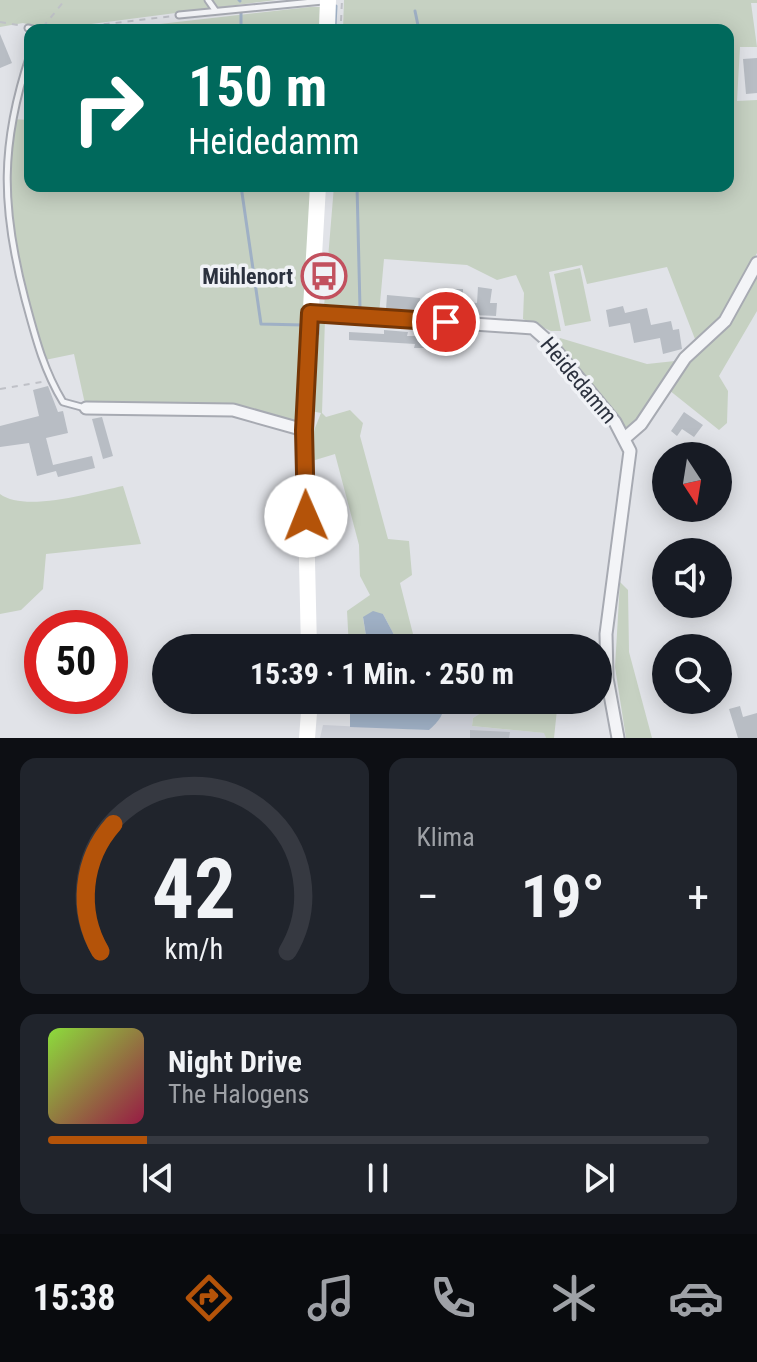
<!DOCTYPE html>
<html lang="de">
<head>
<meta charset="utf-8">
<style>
	:root { --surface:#171b24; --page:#20242c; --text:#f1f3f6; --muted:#9ea1a6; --line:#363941; --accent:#b45309 }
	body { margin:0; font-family:"Roboto Condensed",sans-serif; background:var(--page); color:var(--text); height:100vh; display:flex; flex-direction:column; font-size:30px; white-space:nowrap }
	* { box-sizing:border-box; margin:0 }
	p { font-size:26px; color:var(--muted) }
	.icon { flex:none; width:44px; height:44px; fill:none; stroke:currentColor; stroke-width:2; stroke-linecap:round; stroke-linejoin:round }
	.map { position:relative; height:738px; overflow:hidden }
	.sheet { display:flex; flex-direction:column; gap:20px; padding:20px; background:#0d0f14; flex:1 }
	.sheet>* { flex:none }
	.guide { position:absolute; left:24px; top:24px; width:710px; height:168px; border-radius:16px; box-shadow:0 4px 20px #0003; background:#00695c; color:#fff; overflow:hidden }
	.needle { width:52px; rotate:168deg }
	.fabs { position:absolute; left:652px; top:442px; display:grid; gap:16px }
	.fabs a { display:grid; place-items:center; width:80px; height:80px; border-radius:50%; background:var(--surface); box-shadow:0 4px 20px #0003; font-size:40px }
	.speed { position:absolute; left:24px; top:610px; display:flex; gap:16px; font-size:40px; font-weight:700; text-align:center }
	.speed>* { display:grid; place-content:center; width:104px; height:104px; border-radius:50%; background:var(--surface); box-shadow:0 4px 20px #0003; line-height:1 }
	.speed .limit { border:12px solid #d22; background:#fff; color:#111 }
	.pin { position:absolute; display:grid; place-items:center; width:68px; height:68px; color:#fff; margin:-34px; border:4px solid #fff; border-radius:50%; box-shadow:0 2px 8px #0007 }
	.me { position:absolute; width:88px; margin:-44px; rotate:359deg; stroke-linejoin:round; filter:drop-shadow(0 0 6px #0008) }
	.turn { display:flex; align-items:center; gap:28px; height:168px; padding:0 32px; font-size:36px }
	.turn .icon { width:104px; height:104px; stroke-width:2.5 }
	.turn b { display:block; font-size:56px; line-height:68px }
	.big { font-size:60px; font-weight:700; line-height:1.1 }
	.sheet .widget { flex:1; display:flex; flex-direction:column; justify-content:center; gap:12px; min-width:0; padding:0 28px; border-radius:16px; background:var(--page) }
	.sheet .dial { align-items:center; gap:0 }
	.dial svg { height:208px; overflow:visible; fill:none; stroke:var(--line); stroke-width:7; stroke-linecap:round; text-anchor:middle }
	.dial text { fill:var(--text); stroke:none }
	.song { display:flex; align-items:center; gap:24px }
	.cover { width:96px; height:96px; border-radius:12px; background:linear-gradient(135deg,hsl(90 70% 55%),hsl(340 70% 35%)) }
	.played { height:8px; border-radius:4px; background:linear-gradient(90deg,var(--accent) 15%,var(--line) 15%) }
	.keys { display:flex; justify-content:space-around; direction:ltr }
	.heat { display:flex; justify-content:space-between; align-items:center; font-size:44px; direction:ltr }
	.sheet .tiles { flex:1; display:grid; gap:20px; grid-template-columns:1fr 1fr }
	.widget:last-child { grid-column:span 2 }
	.trip { position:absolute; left:152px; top:634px; width:460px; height:80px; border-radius:40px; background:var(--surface); box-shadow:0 4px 20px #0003; font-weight:700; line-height:80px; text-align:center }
	.menu { display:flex; height:128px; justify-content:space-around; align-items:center; background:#090b0e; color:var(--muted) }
	.menu .icon { width:56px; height:56px }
	.menu .current { color:var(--accent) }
	.menu b { font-size:36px; color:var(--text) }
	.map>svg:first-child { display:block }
</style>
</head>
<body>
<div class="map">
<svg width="757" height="738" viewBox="0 0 757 738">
	<rect width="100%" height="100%" fill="#e1e3e8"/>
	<!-- built -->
	<polygon fill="#cfd2da" points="444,700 487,700 488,709 473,718 472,726 545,733 546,738 320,738 323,725 429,730 445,707"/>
	<!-- green -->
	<g fill="#c6d1c2">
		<polygon points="0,0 276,0 76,26 39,27 23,23 0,27"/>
		<polygon points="344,0 757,0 757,3 751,3 757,47 740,47 737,101 757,100 757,253 723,315 695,339 667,267 587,284 582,265 549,272 561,331 551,331 523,319 524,293 516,275 497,280 467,265 384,259 379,314 324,307 334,186 728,186 728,30 343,30"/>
		<polygon points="310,7 320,7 319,30 151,30 151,25"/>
		<polygon points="11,119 30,120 30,186 311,186 304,319 325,319 322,413 326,417 350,410 363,423 360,436 388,539 409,541 412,575 400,583 413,634 424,648 401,648 383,614 363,618 368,648 349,648 347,611 370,595 360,576 359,545 335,454 312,461 313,433 321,413 296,408 296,426 257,412 85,404 74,354 45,360 13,239 6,186"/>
		<polygon points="580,268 591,321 565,326 554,274"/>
		<polygon points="757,271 757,311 719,376 728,391 727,423 719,430 669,390 687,364 729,323"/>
		<polygon points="560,338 647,364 675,361 630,429 625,427 557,343"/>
		<path d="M123 486 141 544 46 554 43 589 21 610 0 614V494C25 513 93 492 123 486Z"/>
		<polygon points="620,582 628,590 629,652 652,738 626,738 615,667"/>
		<polygon points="487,700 558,700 554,738 546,738 544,733 472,726 473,718 487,709"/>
	</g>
	<!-- water -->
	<g fill="#9fb0c5">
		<polygon points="373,611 383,614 401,648 368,648 363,617"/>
		<path d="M350 700H444C445 714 439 721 429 730L350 727Z"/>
	</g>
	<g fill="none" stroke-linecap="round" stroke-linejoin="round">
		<!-- stream -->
		<g stroke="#9fb0c5" stroke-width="3">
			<polyline points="239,0 240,1"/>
			<polyline points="415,11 419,30"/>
			<polyline points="241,12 241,30"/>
			<polyline points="335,26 336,6"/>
			<polyline points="241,186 261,324 303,325"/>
			<polyline points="327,307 360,308 357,186"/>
			<polyline points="318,334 318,324"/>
		</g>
	</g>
	<!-- building -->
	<g fill="#b8bdc4">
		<polygon points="0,34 12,63 0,68"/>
		<polygon points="757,58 757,93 746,94 743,59"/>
		<polygon points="478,287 492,289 490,303 497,303 496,316 452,314 453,289 463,289 463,302 477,303"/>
		<polygon points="387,295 420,298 419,312 386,310"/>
		<polygon points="623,306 625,313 647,308 651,325 671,321 673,330 679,329 682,349 663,354 660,338 634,343 630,323 609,327 606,310"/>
		<polygon points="384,330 408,332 407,336 447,336 447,348 414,348 415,344 349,340 349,332 384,334"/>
		<polygon points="48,386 58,412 63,411 68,433 46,438 53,465 92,456 95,468 58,477 56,471 37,476 29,443 0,447 0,426 39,416 33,390"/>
		<polygon points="684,412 703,425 694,437 682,429 677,436 671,431"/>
		<polygon points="102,417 113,456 103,459 92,419"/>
		<polygon points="666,657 666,695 665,695 653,662"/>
		<polygon points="740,706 743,717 757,713 757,738 738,738 729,709"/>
		<polygon points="470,730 510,732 509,738 470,738"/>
	</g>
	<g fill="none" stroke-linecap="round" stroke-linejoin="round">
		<!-- service casing -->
		<g stroke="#a7aab2" stroke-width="9">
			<g id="service">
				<polyline points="208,0 215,10"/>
				<polyline points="179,15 323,1"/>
				<polyline points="28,28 37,30"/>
				<path d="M30 55C0 144 1 207 25 299 35 336 43 369 63 402L85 408"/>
			</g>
		</g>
		<!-- minor casing -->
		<g stroke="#a7aab2" stroke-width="15">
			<g id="minor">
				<polyline points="310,313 533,328 549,342 615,422 630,451 606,634 607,678 618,738"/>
				<polyline points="86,408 233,410 304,430"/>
				<polyline points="626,437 641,424 685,358 725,321 757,263"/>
			</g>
		</g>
		<!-- path -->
		<g stroke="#bfc1c7" stroke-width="2" stroke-dasharray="6 6" stroke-linecap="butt">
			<polyline points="341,21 342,0"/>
			<polyline points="0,22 23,26"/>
			<polyline points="43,27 65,0"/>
			<polyline points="56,30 173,16"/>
			<polyline points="0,389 42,382"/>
		</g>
		<!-- service -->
		<use href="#service" stroke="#f3f4f7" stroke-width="5"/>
		<!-- minor -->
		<use href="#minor" stroke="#f3f4f7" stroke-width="11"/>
		<!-- secondary -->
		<g stroke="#fff" stroke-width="16">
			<polyline points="327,30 328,0"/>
			<polyline points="309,648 304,430 318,186"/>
			<polyline points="307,738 310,700"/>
		</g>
	</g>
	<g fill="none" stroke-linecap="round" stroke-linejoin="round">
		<!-- route casing -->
		<g stroke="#753606" stroke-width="20">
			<polyline id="route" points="306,516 304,430 310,313 446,322"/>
		</g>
		<!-- route -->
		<use href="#route" stroke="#b45309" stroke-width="14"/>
	</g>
	<!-- icons -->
	<defs>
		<g id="bus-ring" transform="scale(2.3)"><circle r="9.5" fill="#f0f2f6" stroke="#c2505e" stroke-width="1.5"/><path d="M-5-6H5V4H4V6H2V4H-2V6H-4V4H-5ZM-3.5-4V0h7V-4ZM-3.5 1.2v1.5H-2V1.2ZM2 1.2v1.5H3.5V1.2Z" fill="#c2505e"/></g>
	</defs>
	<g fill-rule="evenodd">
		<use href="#bus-ring" x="324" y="276"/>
	</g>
	<g text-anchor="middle" stroke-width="7" stroke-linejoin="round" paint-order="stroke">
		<!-- poi labels -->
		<g font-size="22" font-weight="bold" fill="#2b313e" stroke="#f0f2f6" text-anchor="end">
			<text x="293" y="284">Mühlenort</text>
		</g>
		<!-- street labels -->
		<g font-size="22" fill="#2b313e" stroke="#f0f2f6">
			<text transform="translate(579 380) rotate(50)" y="8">Heidedamm</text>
		</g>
	</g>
</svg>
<div class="fabs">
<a><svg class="needle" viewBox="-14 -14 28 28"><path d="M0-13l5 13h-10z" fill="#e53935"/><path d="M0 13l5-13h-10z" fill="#9ea1a6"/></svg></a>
<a><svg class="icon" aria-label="sound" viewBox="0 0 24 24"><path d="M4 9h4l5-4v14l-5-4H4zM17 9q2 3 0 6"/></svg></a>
<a><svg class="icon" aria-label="search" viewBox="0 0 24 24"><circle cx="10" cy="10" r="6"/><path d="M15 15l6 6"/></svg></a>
</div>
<div class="speed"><div class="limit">50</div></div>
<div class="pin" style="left:446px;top:322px;background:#d93025"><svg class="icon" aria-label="arrive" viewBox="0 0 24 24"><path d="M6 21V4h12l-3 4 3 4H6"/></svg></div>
<svg class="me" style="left:306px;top:516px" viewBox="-20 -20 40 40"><circle r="19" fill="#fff"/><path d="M0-13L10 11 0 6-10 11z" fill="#b45309"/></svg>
<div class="trip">15:39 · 1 Min. · 250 m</div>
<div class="guide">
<div class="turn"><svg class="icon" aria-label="right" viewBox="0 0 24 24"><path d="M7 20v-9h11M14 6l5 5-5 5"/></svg><div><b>150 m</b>Heidedamm</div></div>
</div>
</div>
<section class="sheet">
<div class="tiles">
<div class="widget dial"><svg viewBox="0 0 100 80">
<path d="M14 69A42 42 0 1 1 86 69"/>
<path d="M14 69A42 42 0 0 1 19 20" stroke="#b45309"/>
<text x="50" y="56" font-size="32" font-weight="700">42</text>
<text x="50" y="72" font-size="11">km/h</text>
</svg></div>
<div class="widget"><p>Klima</p>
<div class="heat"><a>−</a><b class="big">19°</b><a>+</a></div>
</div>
<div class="widget">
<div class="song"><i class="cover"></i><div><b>Night Drive</b><p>The Halogens</p></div></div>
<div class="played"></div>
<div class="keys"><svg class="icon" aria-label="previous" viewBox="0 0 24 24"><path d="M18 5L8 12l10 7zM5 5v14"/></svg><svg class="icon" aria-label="pause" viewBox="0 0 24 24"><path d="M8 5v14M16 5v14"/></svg><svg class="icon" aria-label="next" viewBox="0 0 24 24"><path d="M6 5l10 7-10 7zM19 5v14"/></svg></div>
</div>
</div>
</section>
<nav class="menu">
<b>15:38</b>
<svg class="icon current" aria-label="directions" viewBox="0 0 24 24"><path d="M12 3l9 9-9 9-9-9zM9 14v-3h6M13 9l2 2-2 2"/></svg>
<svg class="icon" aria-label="music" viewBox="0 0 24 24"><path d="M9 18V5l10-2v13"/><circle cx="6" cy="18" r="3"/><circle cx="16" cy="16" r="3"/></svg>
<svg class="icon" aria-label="phone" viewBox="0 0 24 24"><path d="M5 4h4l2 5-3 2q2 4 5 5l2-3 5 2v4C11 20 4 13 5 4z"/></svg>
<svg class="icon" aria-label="climate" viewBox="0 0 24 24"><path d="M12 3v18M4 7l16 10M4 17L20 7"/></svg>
<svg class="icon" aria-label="car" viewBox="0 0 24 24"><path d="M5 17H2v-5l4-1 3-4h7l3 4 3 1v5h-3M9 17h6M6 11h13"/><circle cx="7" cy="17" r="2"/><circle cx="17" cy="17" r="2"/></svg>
</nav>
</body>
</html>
